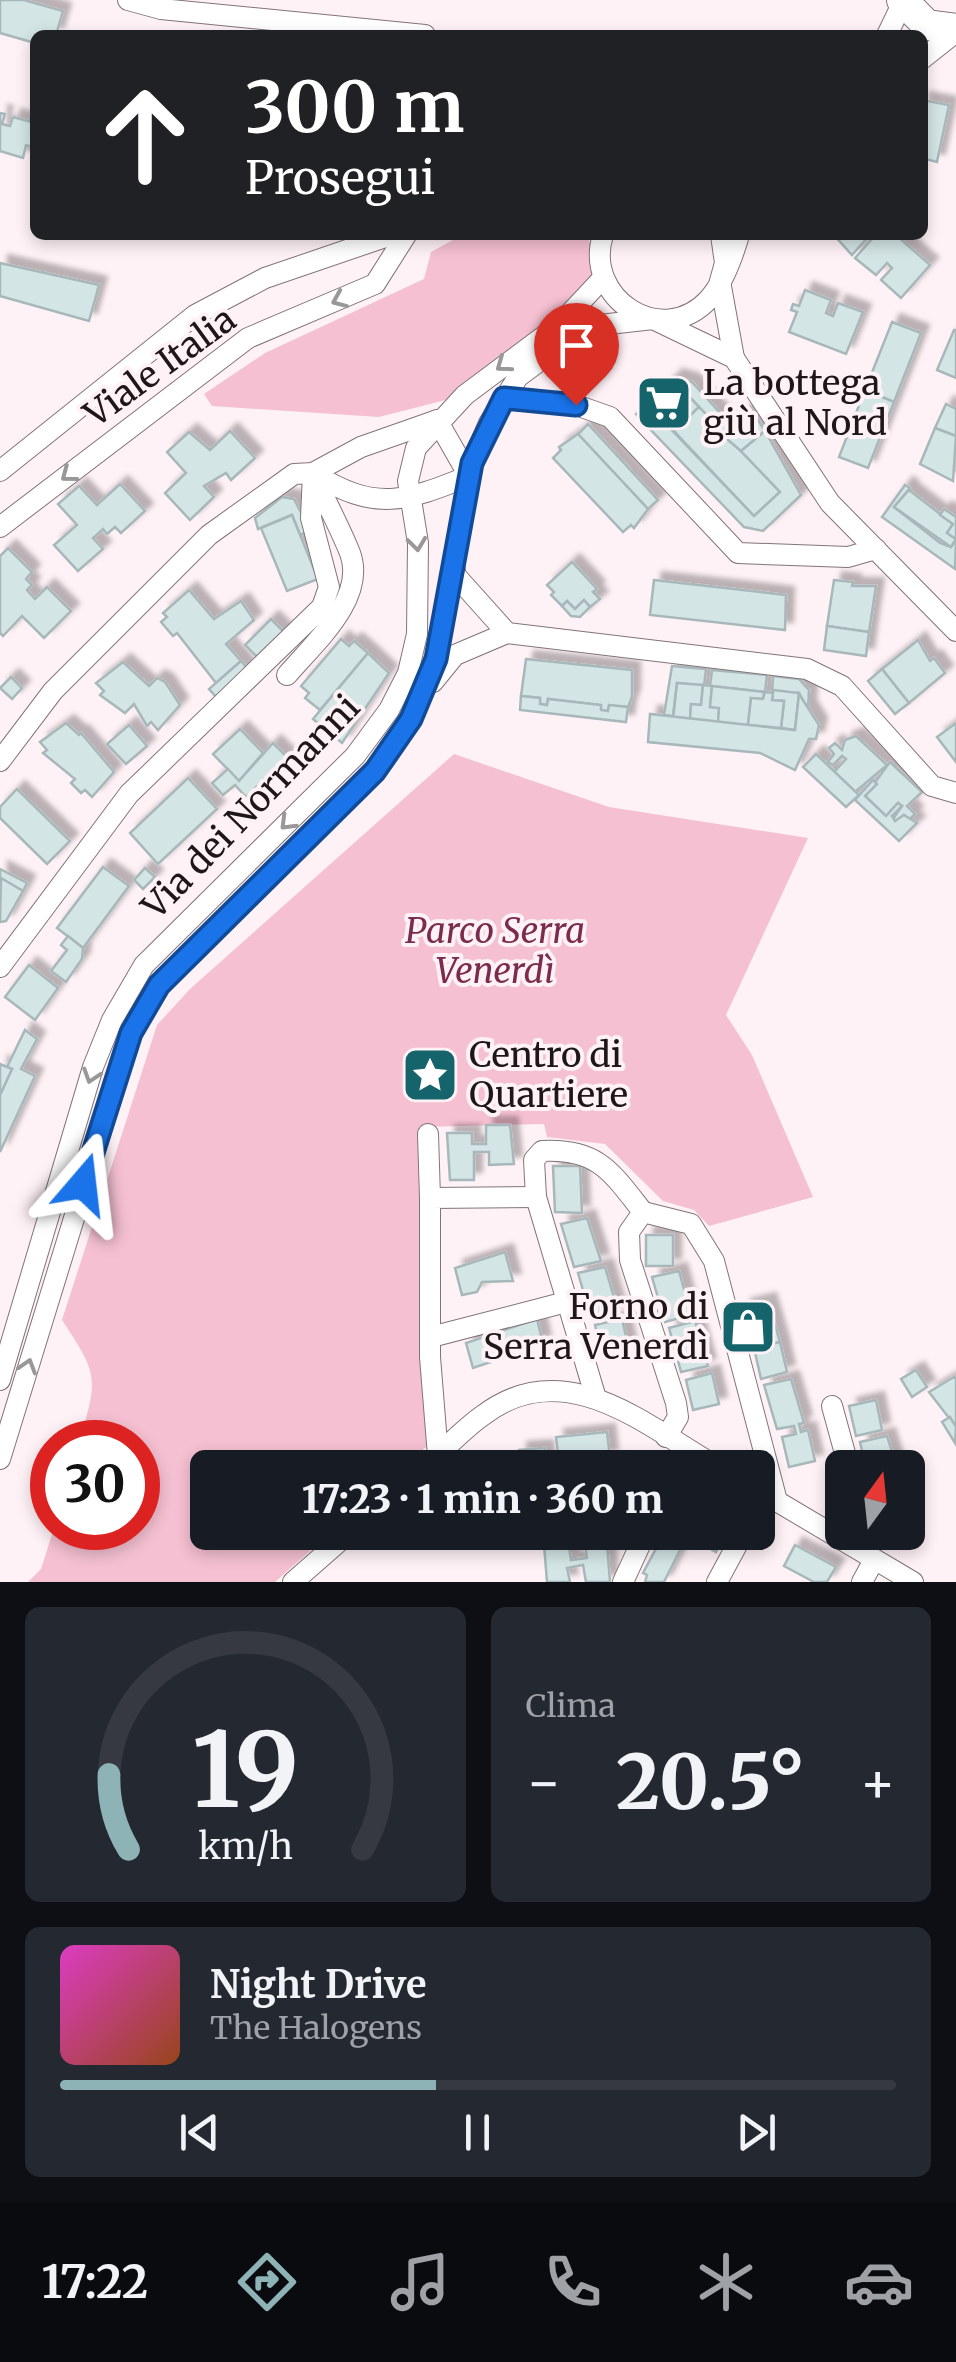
<!DOCTYPE html>
<html lang="it">
<head>
<meta charset="utf-8">
<style>
	:root { --surface:#171b24; --page:#242831; --text:#f1f3f6; --muted:#9ea1a6; --line:#363941; --accent:#8eb3b7 }
	body { margin:0; font-family:Merriweather,serif; background:var(--page); color:var(--text); height:100vh; display:flex; flex-direction:column; font-size:38px; white-space:nowrap }
	* { box-sizing:border-box; margin:0 }
	p { font-size:32px; color:var(--muted) }
	.icon { flex:none; width:55px; height:55px; fill:none; stroke:currentColor; stroke-width:2; stroke-linecap:round; stroke-linejoin:round }
	.map { position:relative; height:1582px; overflow:hidden }
	.drawer { display:flex; flex-direction:column; gap:25px; padding:25px; background:#0d0f14; flex:1 }
	.drawer>* { flex:none }
	.banner { position:absolute; left:30px; top:30px; width:898px; height:210px; border-radius:15px; box-shadow:0 5px 15px #0003; background:#202124; color:#fff; overflow:hidden }
	.needle { width:65px; rotate:15deg }
	.controls { position:absolute; left:825px; top:1450px; display:grid; gap:20px }
	.controls a { display:grid; place-items:center; width:100px; height:100px; border-radius:15px; background:var(--surface); box-shadow:0 5px 15px #0003; font-size:50px }
	.speed { position:absolute; left:30px; top:1420px; display:flex; gap:20px; font-size:50px; font-weight:700; text-align:center }
	.speed>* { display:grid; place-content:center; width:130px; height:130px; border-radius:50%; background:var(--surface); box-shadow:0 5px 15px #0003; line-height:1 }
	.speed .limit { border:15px solid #d22; background:#fff; color:#111 }
	.pin { position:absolute; display:grid; place-items:center; width:85px; height:85px; color:#fff; margin:-102px -42px; border-radius:50% 50% 50% 0; rotate:-45deg; box-shadow:0 0 10px #0007 }
	.pin .icon { rotate:45deg }
	.me { position:absolute; width:110px; margin:-55px; rotate:17deg; stroke-linejoin:round; filter:drop-shadow(0 0 8px #0008) }
	.turn { display:flex; align-items:center; gap:35px; height:210px; padding:0 50px; font-size:45px }
	.turn .icon { width:130px; height:130px; stroke-width:2.5 }
	.turn b { display:block; font-size:70px; line-height:85px }
	.big { font-size:75px; font-weight:800; line-height:1.1 }
	.drawer .widget { flex:1; display:flex; flex-direction:column; justify-content:center; gap:15px; min-width:0; padding:0 35px; border-radius:15px; background:var(--page) }
	.drawer .dial { align-items:center; gap:0 }
	.dial svg { height:260px; overflow:visible; fill:none; stroke:var(--line); stroke-width:7; stroke-linecap:round; text-anchor:middle }
	.dial text { fill:var(--text); stroke:none }
	.song { display:flex; align-items:center; gap:30px }
	.cover { width:120px; height:120px; border-radius:15px; background:linear-gradient(135deg,hsl(310 70% 55%),hsl(20 70% 35%)) }
	.played { height:10px; border-radius:5px; background:linear-gradient(90deg,var(--accent) 45%,var(--line) 45%) }
	.keys { display:flex; justify-content:space-around; direction:ltr }
	.heat { display:flex; justify-content:space-between; align-items:center; font-size:55px; direction:ltr }
	.drawer .tiles { flex:1; display:grid; gap:25px; grid-template-columns:1fr 1fr }
	.widget:last-child { grid-column:span 2 }
	.trip { position:absolute; left:190px; top:1450px; width:585px; height:100px; border-radius:15px; background:var(--surface); box-shadow:0 5px 15px #0003; font-weight:800; line-height:100px; text-align:center }
	.tabs { display:flex; height:160px; justify-content:space-around; align-items:center; background:#090b0e; color:var(--muted) }
	.tabs .icon { width:70px; height:70px }
	.tabs .on { color:var(--accent) }
	.tabs b { font-size:45px; color:var(--text) }
	.map>svg:first-child { display:block }
</style>
</head>
<body>
<div class="map">
<svg width="956" height="1582" viewBox="0 0 956 1582">
	<defs>
		<filter id="shadow"><feDropShadow dx="8" dy="-8" stdDeviation="2.5" flood-color="#0004"/></filter>
	</defs>
	<rect width="100%" height="100%" fill="#fff2f6"/>
	<!-- green -->
	<g fill="#f5c0d1">
		<polygon points="462,235 587,235 602,278 465,395 379,417 212,406 204,394 265,353 424,279 431,252"/>
		<path d="M454 754 609 807 808 838 726 1015 752 1055 813 1197 709 1226 694 1210 663 1201 605 1144 547 1137 544 1124 420 1127 426 1447 403 1467 208 1468V1532L330 1533 275 1582H28L41 1569 54 1528H138V1442H79C98 1378 99 1376 62 1320L157 1025 190 989Z"/>
	</g>
	<!-- building -->
	<g fill="#d4e5e6" stroke="#a8b8ba" stroke-width="2.5" filter="url(#shadow)">
		<polygon points="0,0 24,0 63,11 56,35 35,35 35,43 0,33"/>
		<polygon points="922,100 949,105 937,162 922,158"/>
		<polygon points="0,113 5,114 2,124 10,126 13,117 35,123 35,148 26,145 23,158 0,151"/>
		<polygon points="834,235 896,235 930,265 901,298 881,280 892,268 887,263 876,275 855,258 871,240 868,237 852,255"/>
		<polygon points="0,263 99,285 89,321 0,296"/>
		<polygon points="805,290 831,300 826,313 833,316 838,303 863,312 846,354 789,332 797,312 791,310 793,304 799,306"/>
		<polygon points="892,322 921,333 894,402 865,390"/>
		<polygon points="954,330 956,330 956,378 937,370"/>
		<polygon points="675,377 692,382 731,425 723,432 679,386 653,410 661,419 650,429 636,414"/>
		<polygon points="679,386 699,407 674,431 653,410"/>
		<polygon points="865,390 894,402 868,468 839,457"/>
		<polygon points="946,404 956,409 956,436 935,428"/>
		<polygon points="699,407 780,492 754,516 674,431"/>
		<polygon points="750,407 765,431 741,451 721,434"/>
		<polygon points="661,419 754,516 780,492 741,451 765,431 801,495 763,531 744,527 650,429"/>
		<polygon points="588,424 658,500 648,509 578,434"/>
		<polygon points="935,428 956,436 953,481 920,464"/>
		<polygon points="230,431 255,458 231,480 226,473 204,486 214,497 190,520 165,493 186,473 167,452 189,432 210,450"/>
		<polygon points="578,434 648,509 634,528 631,525 623,532 553,458 561,450 559,447"/>
		<polygon points="120,484 145,511 121,533 115,527 107,534 103,529 93,538 103,549 78,571 54,545 77,525 58,504 79,486 97,505"/>
		<polygon points="905,485 910,488 894,507 940,543 951,547 956,540 955,569 882,517"/>
		<polygon points="909,490 953,524 947,533 956,539 951,547 894,507"/>
		<polygon points="282,497 294,499 310,530 300,535 292,515 258,529 255,518"/>
		<polygon points="944,509 956,517 956,539 947,533 953,524 940,515"/>
		<polygon points="292,515 318,579 287,591 261,528"/>
		<polygon points="8,548 32,572 26,579 32,585 27,590 35,599 47,587 71,611 44,638 22,616 3,636 0,633 0,556"/>
		<polygon points="572,562 597,589 593,592 600,599 590,607 584,600 575,609 567,601 562,606 551,595 554,592 547,585"/>
		<polygon points="654,580 786,595 785,630 650,615"/>
		<polygon points="834,580 853,582 852,586 876,586 869,632 827,626"/>
		<polygon points="189,590 214,619 241,601 254,620 226,644 241,661 216,683 177,633 173,636 161,622 167,617 163,613"/>
		<polygon points="584,600 590,607 580,617 571,616 562,606 567,601 575,609"/>
		<polygon points="271,619 285,633 259,659 245,645"/>
		<polygon points="827,626 869,632 866,656 824,650"/>
		<polygon points="341,639 349,646 354,641 368,653 320,710 305,698 309,693 301,686"/>
		<polygon points="918,640 930,661 934,658 945,673 909,703 882,669"/>
		<polygon points="368,653 389,673 342,743 313,719"/>
		<polygon points="526,659 632,670 632,697 628,707 609,705 608,711 601,710 601,705 548,699 547,705 540,704 540,698 521,696"/>
		<polygon points="241,661 248,669 218,699 209,689"/>
		<polygon points="123,662 149,686 157,678 165,682 180,705 158,730 151,722 147,726 134,704 125,713 100,695 104,691 96,683"/>
		<polygon points="672,666 706,669 704,686 677,683 673,716 664,715"/>
		<polygon points="882,669 909,703 895,714 868,681"/>
		<polygon points="712,670 767,675 765,692 710,686"/>
		<polygon points="773,676 799,679 809,690 808,709 799,693 772,693"/>
		<polygon points="11,677 22,688 12,699 0,688"/>
		<polygon points="677,683 703,685 701,705 691,704 690,720 673,719"/>
		<polygon points="703,685 712,686 710,707 719,708 718,723 690,720 691,704 701,705"/>
		<polygon points="712,686 764,692 763,699 751,698 748,725 718,723 719,708 710,707"/>
		<polygon points="773,690 799,693 795,730 781,728 784,701 772,700"/>
		<polygon points="765,692 773,693 772,700 784,701 781,728 748,725 751,698 763,699"/>
		<polygon points="799,694 819,725 816,739 809,739 795,770 760,753 648,742 650,714 795,730"/>
		<polygon points="521,696 540,698 540,704 547,705 548,699 601,705 601,710 608,711 609,705 628,707 626,722 520,710"/>
		<polygon points="66,723 79,735 81,733 114,772 92,797 85,790 81,793 71,783 75,779 43,753 47,750 40,742"/>
		<polygon points="956,723 956,762 937,737"/>
		<polygon points="129,725 147,746 126,764 107,744"/>
		<polygon points="240,729 263,753 239,781 213,754"/>
		<polygon points="856,736 887,765 855,792 834,772 846,759 842,756 833,765 828,762 834,754 829,748 835,743 842,750 845,740"/>
		<polygon points="273,743 287,757 246,797 235,785 223,795 212,783 228,769 239,781"/>
		<polygon points="816,754 859,795 846,807 803,767"/>
		<polygon points="890,762 922,792 907,806 915,814 909,820 904,815 897,822 893,819 902,806 898,803 886,816 865,796"/>
		<polygon points="188,778 217,809 158,864 130,833"/>
		<polygon points="873,780 877,784 865,796 886,816 898,803 902,806 892,816 895,821 904,815 917,823 899,841 855,800"/>
		<polygon points="17,789 70,841 47,864 0,818 0,807"/>
		<polygon points="103,867 129,886 83,948 57,928"/>
		<polygon points="145,868 155,877 143,889 134,880"/>
		<polygon points="0,869 27,883 23,891 0,880"/>
		<polygon points="1,878 23,891 6,921 0,922"/>
		<polygon points="68,936 83,948 82,959 66,982 51,971 67,950 61,945"/>
		<polygon points="29,965 58,988 35,1020 5,997"/>
		<polygon points="25,1030 37,1039 21,1069 35,1076 0,1152 0,1095 12,1069 7,1067"/>
		<polygon points="0,1064 12,1069 0,1095"/>
		<polygon points="486,1125 510,1125 514,1164 489,1165 489,1152 474,1152 474,1180 450,1180 447,1133 472,1133 472,1144 486,1144"/>
		<polygon points="553,1166 580,1166 582,1213 555,1212"/>
		<polygon points="587,1218 601,1261 574,1267 561,1224"/>
		<rect x="646" y="1235" width="27" height="31"/>
		<polygon points="505,1252 513,1281 482,1282 477,1292 462,1295 455,1268"/>
		<polygon points="605,1267 618,1311 591,1318 578,1273"/>
		<polygon points="679,1271 691,1315 665,1322 652,1277"/>
		<polygon points="768,1301 780,1342 754,1348 743,1307"/>
		<polygon points="537,1319 543,1343 513,1349 515,1354 473,1368 466,1343"/>
		<polygon points="622,1319 629,1349 602,1355 595,1325"/>
		<polygon points="695,1321 708,1366 681,1372 669,1328"/>
		<polygon points="780,1342 787,1372 761,1379 754,1348"/>
		<polygon points="916,1370 927,1387 912,1397 901,1379"/>
		<polygon points="712,1373 719,1404 693,1410 686,1380"/>
		<polygon points="954,1377 956,1379 956,1427 929,1392"/>
		<polygon points="791,1379 804,1423 799,1424 801,1432 808,1430 815,1461 789,1467 782,1437 796,1434 794,1426 777,1429 764,1385"/>
		<polygon points="876,1400 882,1430 856,1436 849,1406"/>
		<polygon points="950,1417 956,1427 955,1443 942,1422"/>
		<polygon points="607,1432 610,1457 559,1461 556,1437"/>
		<polygon points="887,1436 897,1468 866,1468 860,1442"/>
		<polygon points="545,1448 547,1468 521,1468 519,1450"/>
		<polygon points="583,1532 606,1532 610,1582 586,1582 583,1565 567,1568 570,1582 547,1582 544,1544 568,1541 571,1560 587,1558"/>
		<polygon points="665,1532 669,1534 727,1532 716,1552 687,1536 664,1582 645,1582 647,1575 643,1573"/>
		<polygon points="795,1545 836,1567 827,1582 814,1582 784,1566"/>
	</g>
	<g fill="none" stroke-linecap="round" stroke-linejoin="round">
		<!-- street casing -->
		<g stroke="#827478" stroke-width="22">
			<g id="street">
				<polyline points="128,0 161,9 425,35"/>
				<polyline points="887,35 903,2"/>
				<polyline points="922,59 956,32"/>
				<path d="M603 235C583 298 662 350 709 299 724 282 733 256 739 235"/>
				<polyline points="721,235 725,263 720,281 734,358"/>
				<polyline points="503,398 576,405 610,417 738,553 848,557 876,549"/>
				<polyline points="437,420 469,476"/>
				<polyline points="0,471 195,315 265,278 391,235"/>
				<path d="M313 473C376 513 406 501 469 476"/>
				<polyline points="0,527 248,338 375,284 406,235"/>
				<polyline points="507,633 807,669 842,686 932,786 956,793"/>
				<path d="M287 675C313 644 367 599 350 553 340 528 327 504 316 480"/>
				<polyline points="433,682 455,655 507,633 456,576 453,562"/>
				<polyline points="0,761 53,691 209,535 294,474 313,473 361,447 435,421"/>
				<polyline points="0,967 129,794 322,607 329,587 311,518 313,473"/>
				<polyline points="428,1134 430,1198"/>
				<polyline points="643,1212 691,1224 714,1261 777,1501"/>
				<polyline points="643,1212 629,1232 630,1260 676,1403 678,1417 666,1437"/>
				<polyline points="431,1337 570,1301"/>
				<polyline points="0,1380 93,1067 112,1020 144,965 355,756 389,710 408,673 417,634 418,543 408,481 416,448 465,395 560,324 603,278"/>
				<path d="M595 1395 536 1197 534 1160 542 1151C597 1148 611 1171 643 1212"/>
				<polyline points="832,1406 849,1468"/>
				<polyline points="438,1456 430,1357 430,1198 536,1197"/>
				<polyline points="0,1459 131,1033 159,985 375,771 411,719 436,659 472,463 489,423 518,377 568,340 600,325 653,319 734,358 830,503 956,631"/>
				<path d="M424 1468C443 1451 461 1431 482 1416 565 1352 646 1426 719 1468"/>
				<polyline points="677,1468 687,1450"/>
				<polyline points="758,1490 913,1582"/>
				<polyline points="293,1582 350,1532"/>
				<polyline points="623,1582 646,1532"/>
				<polyline points="717,1582 744,1532"/>
				<polyline points="862,1582 874,1560"/>
			</g>
		</g>
		<!-- secondary casing -->
		<g stroke="#827478" stroke-width="32">
			<polyline id="secondary" points="902,0 927,25 956,29"/>
		</g>
		<!-- street -->
		<use href="#street" stroke="#fff" stroke-width="20"/>
		<!-- secondary -->
		<use href="#secondary" stroke="#fff" stroke-width="30"/>
	</g>
	<!-- one-way arrows -->
	<defs><path id="oneway-chevron" d="M-2-3.5L2.5 0L-2 3.5" fill="none" stroke-width="1.6" stroke-linecap="round" stroke-linejoin="round" transform="scale(2.5)"/></defs>
	<g stroke="#999798">
		<use href="#oneway-chevron" transform="translate(339 300) rotate(157)"/>
		<use href="#oneway-chevron" transform="translate(503 365) rotate(144)"/>
		<use href="#oneway-chevron" transform="translate(68 475) rotate(143)"/>
		<use href="#oneway-chevron" transform="translate(417 544) rotate(83)"/>
		<use href="#oneway-chevron" transform="translate(287 823) rotate(135)"/>
		<use href="#oneway-chevron" transform="translate(91 1076) rotate(108)"/>
		<use href="#oneway-chevron" transform="translate(28 1366) rotate(-73)"/>
	</g>
	<g fill="none" stroke-linecap="round" stroke-linejoin="round">
		<!-- route casing -->
		<g stroke="#114b97" stroke-width="25">
			<polyline id="route" points="83,1184 131,1033 159,985 375,771 411,719 436,659 472,463 504,398 576,405"/>
		</g>
		<!-- route -->
		<use href="#route" stroke="#1a73e8" stroke-width="18"/>
	</g>
	<!-- icons -->
	<defs>
		<g id="supermarket-square" transform="scale(2.875)"><rect x="-9" y="-9" width="18" height="18" rx="4" fill="#16646b" stroke="#fff2f6"/><path d="M-6-5.5h2.5l.6 2H6L4.5 2H-2.5L-4.4-4H-6ZM-1.5 3.2a1.3 1.3 0 1 0 .1 0ZM3 3.2a1.3 1.3 0 1 0 .1 0Z" fill="#fff"/></g>
		<g id="sight-square" transform="scale(2.875)"><rect x="-9" y="-9" width="18" height="18" rx="4" fill="#16646b" stroke="#fff2f6"/><path d="M0-6L1.8-2.2L6-1.7L2.9 1.2L3.7 5.4L0 3.3L-3.7 5.4L-2.9 1.2L-6-1.7L-1.8-2.2Z" fill="#fff"/></g>
		<g id="shop-square" transform="scale(2.875)"><rect x="-9" y="-9" width="18" height="18" rx="4" fill="#16646b" stroke="#fff2f6"/><path d="M-5-2.5h2.3a2.7 3.5 0 0 1 5.4 0H5L5.5 6h-11ZM-1.5-2.5h3a1.5 2.3 0 0 0-3 0Z" fill="#fff"/></g>
	</defs>
	<g fill-rule="evenodd">
		<use href="#supermarket-square" x="664" y="403"/>
		<use href="#sight-square" x="430" y="1075"/>
		<use href="#shop-square" x="748" y="1327"/>
	</g>
	<g text-anchor="middle" stroke-width="8" stroke-linejoin="round" paint-order="stroke">
		<!-- street labels -->
		<g font-size="35" fill="#1d1719" stroke="#fff2f6">
			<text transform="translate(160 367) rotate(-36)" y="12">Viale Italia</text>
			<text transform="translate(251 807) rotate(-46)" y="12">Via dei Normanni</text>
		</g>
		<!-- poi labels -->
		<g font-size="35" fill="#1d1719" stroke="#fff2f6" text-anchor="start">
			<text x="703" y="395">La bottega<tspan x="703" dy="40">giù al Nord</tspan></text>
			<text x="469" y="1067">Centro di<tspan x="469" dy="40">Quartiere</tspan></text>
			<text x="709" y="1319" text-anchor="end">Forno di<tspan x="709" dy="40">Serra Venerdì</tspan></text>
		</g>
		<!-- park labels -->
		<g font-size="35" font-style="italic" fill="#7b2c4c" stroke="#fff2f6">
			<text x="495" y="943">Parco Serra<tspan x="495" dy="40">Venerdì</tspan></text>
		</g>
	</g>
</svg>
<div class="controls">
<a><svg class="needle" viewBox="-14 -14 28 28"><path d="M0-13l5 13h-10z" fill="#e53935"/><path d="M0 13l5-13h-10z" fill="#9ea1a6"/></svg></a>
</div>
<div class="speed"><div class="limit">30</div></div>
<div class="pin" style="left:576px;top:405px;background:#d93025"><svg class="icon" aria-label="arrive" viewBox="0 0 24 24"><path d="M6 21V4h12l-3 4 3 4H6"/></svg></div>
<svg class="me" style="left:83px;top:1184px" viewBox="-20 -20 40 40"><path d="M0-17L14 15 0 8-14 15z" fill="#1a73e8" stroke="#fff" stroke-width="4"/></svg>
<div class="trip">17:23 · 1 min · 360 m</div>
<div class="banner">
<div class="turn"><svg class="icon" aria-label="ahead" viewBox="0 0 24 24"><path d="M12 20V5M6 11l6-6 6 6"/></svg><div><b>300 m</b>Prosegui</div></div>
</div>
</div>
<section class="drawer">
<div class="tiles">
<div class="widget dial"><svg viewBox="0 0 100 80">
<path d="M14 69A42 42 0 1 1 86 69"/>
<path d="M14 69A42 42 0 0 1 8 46" stroke="#8eb3b7"/>
<text x="50" y="56" font-size="32" font-weight="700">19</text>
<text x="50" y="72" font-size="11">km/h</text>
</svg></div>
<div class="widget"><p>Clima</p>
<div class="heat"><a>−</a><b class="big">20.5°</b><a>+</a></div>
</div>
<div class="widget">
<div class="song"><i class="cover"></i><div><b>Night Drive</b><p>The Halogens</p></div></div>
<div class="played"></div>
<div class="keys"><svg class="icon" aria-label="previous" viewBox="0 0 24 24"><path d="M18 5L8 12l10 7zM5 5v14"/></svg><svg class="icon" aria-label="pause" viewBox="0 0 24 24"><path d="M8 5v14M16 5v14"/></svg><svg class="icon" aria-label="next" viewBox="0 0 24 24"><path d="M6 5l10 7-10 7zM19 5v14"/></svg></div>
</div>
</div>
</section>
<nav class="tabs">
<b>17:22</b>
<svg class="icon on" aria-label="directions" viewBox="0 0 24 24"><path d="M12 3l9 9-9 9-9-9zM9 14v-3h6M13 9l2 2-2 2"/></svg>
<svg class="icon" aria-label="music" viewBox="0 0 24 24"><path d="M9 18V5l10-2v13"/><circle cx="6" cy="18" r="3"/><circle cx="16" cy="16" r="3"/></svg>
<svg class="icon" aria-label="phone" viewBox="0 0 24 24"><path d="M5 4h4l2 5-3 2q2 4 5 5l2-3 5 2v4C11 20 4 13 5 4z"/></svg>
<svg class="icon" aria-label="climate" viewBox="0 0 24 24"><path d="M12 3v18M4 7l16 10M4 17L20 7"/></svg>
<svg class="icon" aria-label="car" viewBox="0 0 24 24"><path d="M5 17H2v-5l4-1 3-4h7l3 4 3 1v5h-3M9 17h6M6 11h13"/><circle cx="7" cy="17" r="2"/><circle cx="17" cy="17" r="2"/></svg>
</nav>
</body>
</html>
